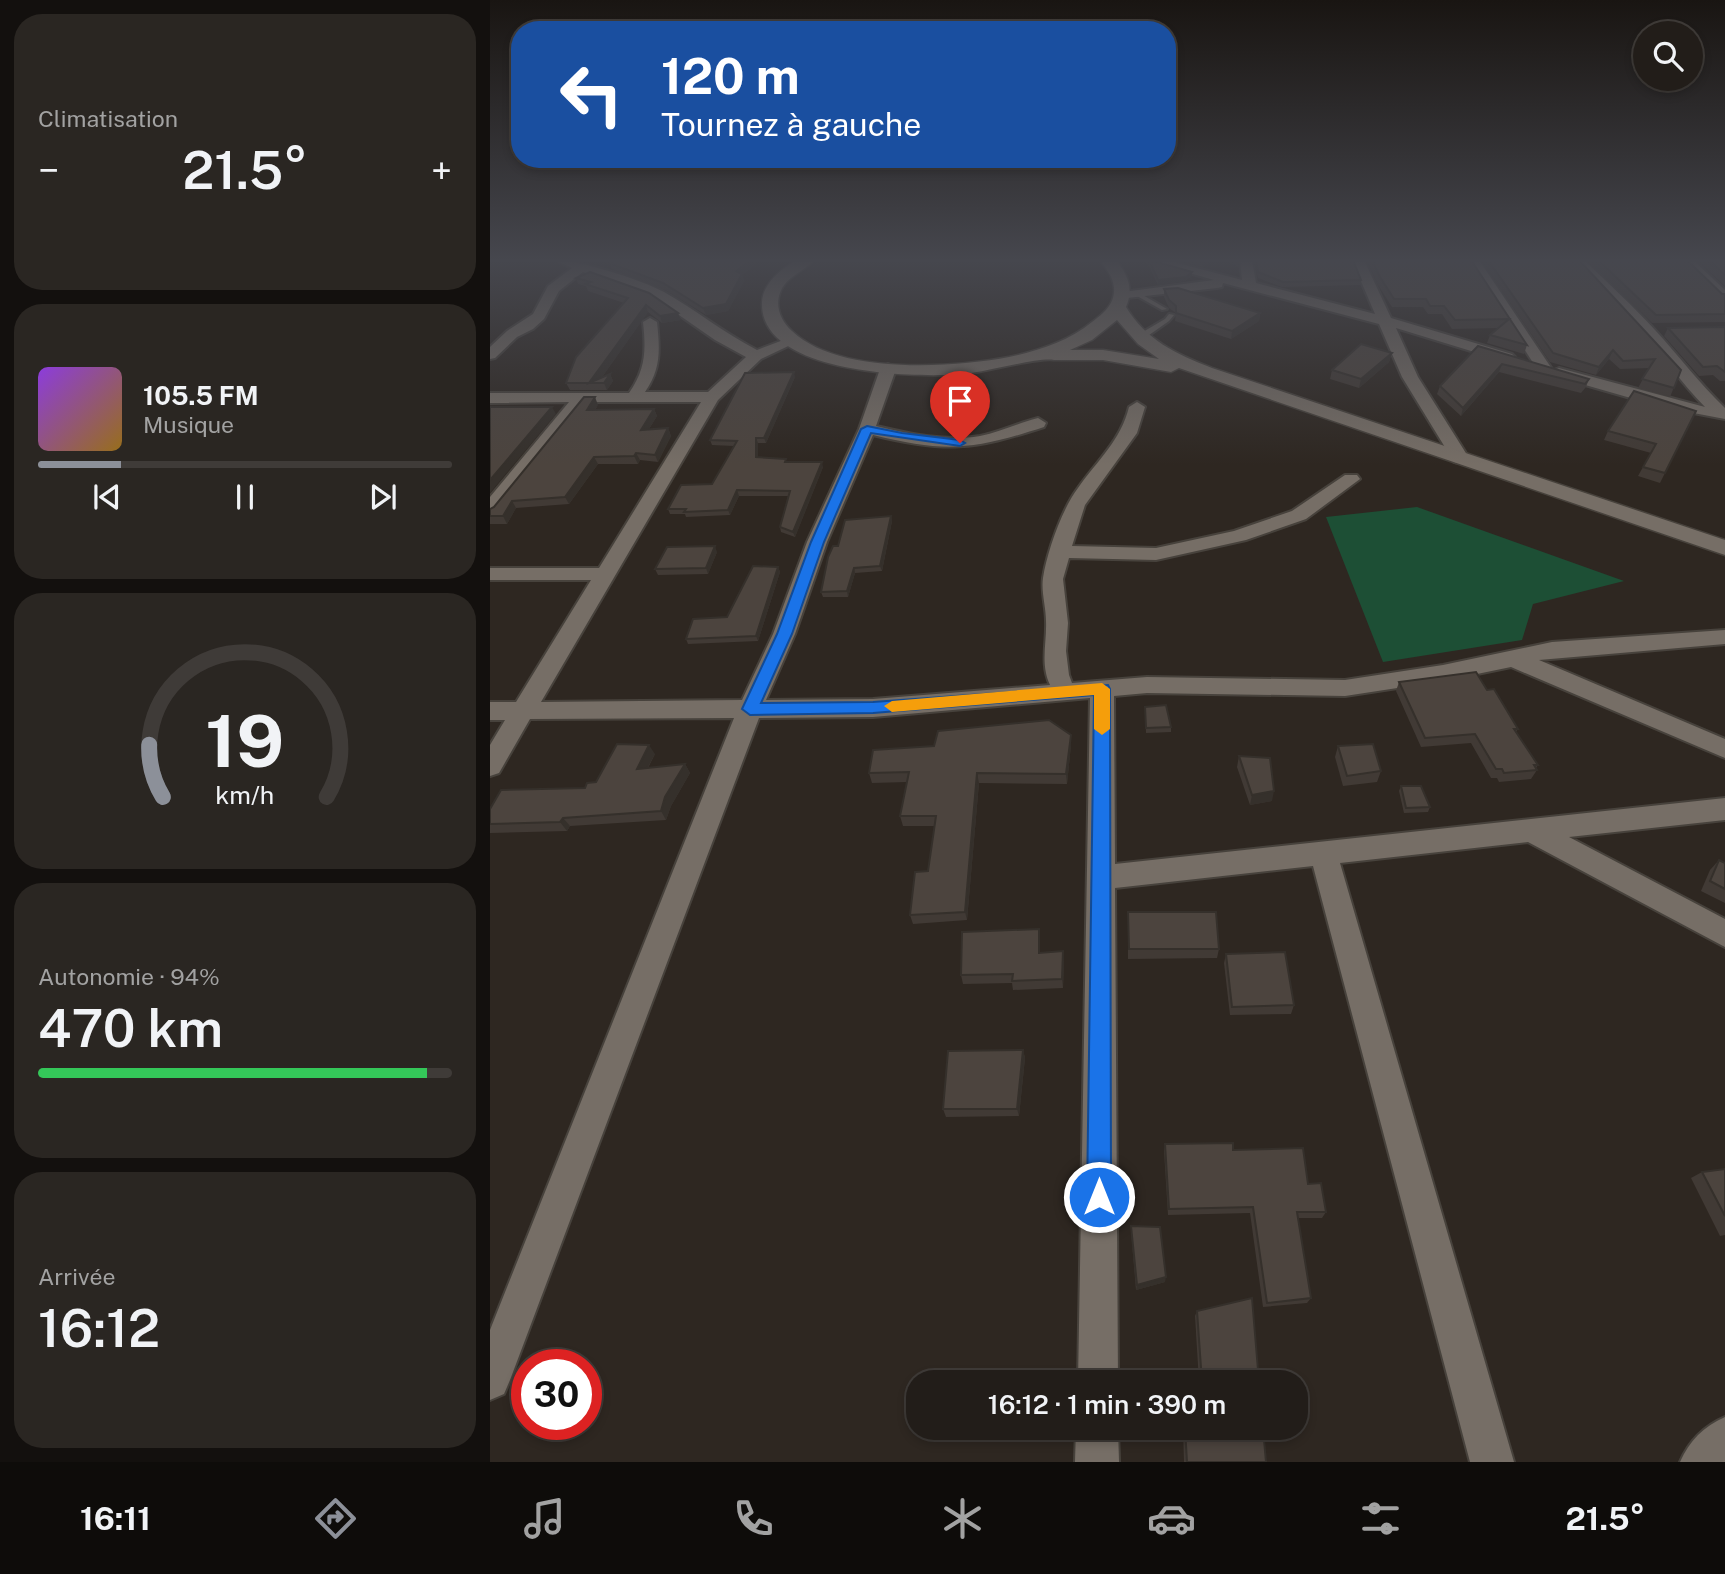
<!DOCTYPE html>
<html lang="fr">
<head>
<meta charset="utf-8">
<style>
	:root { --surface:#221d19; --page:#2a2622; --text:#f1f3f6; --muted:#a2a2a2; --line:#3f3b38; --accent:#8c9099 }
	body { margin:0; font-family:"Public Sans",sans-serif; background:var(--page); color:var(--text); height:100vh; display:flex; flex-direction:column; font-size:26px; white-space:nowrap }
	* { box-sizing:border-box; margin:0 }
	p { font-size:23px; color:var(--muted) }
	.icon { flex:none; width:38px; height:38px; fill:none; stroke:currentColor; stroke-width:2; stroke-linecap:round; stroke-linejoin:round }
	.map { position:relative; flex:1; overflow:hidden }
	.panel { display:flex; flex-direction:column; gap:14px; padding:14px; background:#13100e; width:490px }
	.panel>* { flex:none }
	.hud { position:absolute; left:21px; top:21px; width:665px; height:147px; border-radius:28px; box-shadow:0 4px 10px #0003,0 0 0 2px var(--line); background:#1a4fa0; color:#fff; overflow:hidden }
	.buttons { position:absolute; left:1143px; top:21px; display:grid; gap:14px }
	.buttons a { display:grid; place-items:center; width:70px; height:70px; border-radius:50%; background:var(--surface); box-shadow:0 4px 10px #0003,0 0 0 2px var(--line); font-size:35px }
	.speed { position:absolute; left:21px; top:1349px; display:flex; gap:14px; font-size:35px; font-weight:700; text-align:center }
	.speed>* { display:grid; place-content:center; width:91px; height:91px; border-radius:50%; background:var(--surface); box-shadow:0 4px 10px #0003,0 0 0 2px var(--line); line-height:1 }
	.speed .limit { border:10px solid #d22; background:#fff; color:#111 }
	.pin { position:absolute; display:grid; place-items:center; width:60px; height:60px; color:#fff; margin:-72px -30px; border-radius:50% 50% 50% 0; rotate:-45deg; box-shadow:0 0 7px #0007 }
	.pin .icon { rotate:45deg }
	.me { position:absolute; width:77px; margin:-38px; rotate:0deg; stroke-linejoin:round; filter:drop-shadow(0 0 5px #0008) }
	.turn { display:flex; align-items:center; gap:24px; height:147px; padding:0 35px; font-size:32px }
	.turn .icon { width:91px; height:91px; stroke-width:2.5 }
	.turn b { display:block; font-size:49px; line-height:60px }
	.big { font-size:52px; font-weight:600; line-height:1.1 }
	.panel .tile { flex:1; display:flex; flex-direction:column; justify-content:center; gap:10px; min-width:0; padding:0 24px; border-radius:28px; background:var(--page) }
	.panel .dial { align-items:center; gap:0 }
	.dial svg { height:182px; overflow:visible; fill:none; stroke:var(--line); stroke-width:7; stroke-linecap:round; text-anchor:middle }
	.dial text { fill:var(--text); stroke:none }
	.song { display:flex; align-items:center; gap:21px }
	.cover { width:84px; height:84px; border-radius:10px; background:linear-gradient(135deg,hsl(270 70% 55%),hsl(40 70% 35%)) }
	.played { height:7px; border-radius:4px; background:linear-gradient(90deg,var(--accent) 20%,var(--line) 20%) }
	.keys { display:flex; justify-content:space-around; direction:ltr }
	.heat { display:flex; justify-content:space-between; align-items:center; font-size:38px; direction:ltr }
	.charge { height:10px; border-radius:5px; background:linear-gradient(90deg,#34c759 94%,var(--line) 0) }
	.trip { position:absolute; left:416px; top:1370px; width:402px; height:70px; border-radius:28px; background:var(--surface); box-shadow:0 4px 10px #0003,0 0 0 2px var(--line); font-weight:600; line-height:70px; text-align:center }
	.menu { display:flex; height:112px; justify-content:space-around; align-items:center; background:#0e0c0a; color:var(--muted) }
	.menu .icon { width:49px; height:49px }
	.menu .current { color:var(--accent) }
	.menu b { font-size:32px; color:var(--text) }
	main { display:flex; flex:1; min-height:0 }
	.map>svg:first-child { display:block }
</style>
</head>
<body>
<main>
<section class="panel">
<div class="tile"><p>Climatisation</p>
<div class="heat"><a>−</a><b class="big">21.5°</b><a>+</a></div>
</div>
<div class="tile">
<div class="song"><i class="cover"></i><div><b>105.5 FM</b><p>Musique</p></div></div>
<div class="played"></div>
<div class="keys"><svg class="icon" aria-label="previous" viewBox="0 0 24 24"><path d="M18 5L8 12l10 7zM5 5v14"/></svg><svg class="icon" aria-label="pause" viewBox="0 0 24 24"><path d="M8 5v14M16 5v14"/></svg><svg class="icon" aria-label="next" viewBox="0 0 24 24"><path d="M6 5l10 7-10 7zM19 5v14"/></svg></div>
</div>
<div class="tile dial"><svg viewBox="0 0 100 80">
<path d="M14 69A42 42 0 1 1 86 69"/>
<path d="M14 69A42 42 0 0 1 8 46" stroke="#8c9099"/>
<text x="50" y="56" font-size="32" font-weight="700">19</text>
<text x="50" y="72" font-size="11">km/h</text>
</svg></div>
<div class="tile"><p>Autonomie · 94%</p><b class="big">470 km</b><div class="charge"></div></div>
<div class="tile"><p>Arrivée</p><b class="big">16:12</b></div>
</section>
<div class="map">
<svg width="1235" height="1462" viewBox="0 0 1235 1462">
	<rect width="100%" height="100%" fill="#2e2721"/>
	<!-- green -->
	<polygon fill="#1d4f35" points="927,507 1134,581 1043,604 1032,640 893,662 836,517"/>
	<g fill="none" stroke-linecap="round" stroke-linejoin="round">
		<!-- service casing -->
		<g stroke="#47423c" stroke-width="4">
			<g id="service">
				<polygon points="647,294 651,294 677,309 672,310 647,296"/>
				<polygon points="679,314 684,315 679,321 652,340 646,340 646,336 675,319"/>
			</g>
		</g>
		<!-- minor casing -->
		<g stroke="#47423c" stroke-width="4">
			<g id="minor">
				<path d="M65 260C89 260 152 280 174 292 206 310 234 333 267 350L304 336 311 340 271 359 228 400 51 702 252 700 283 634 317 542 369 429 390 369 398 364 406 369 386 426C420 434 456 442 490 436 510 432 528 423 548 418L556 423 554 427C483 450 456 453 383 435L337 542 305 634 276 700 383 699 560 685C550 664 557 643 556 621 556 607 551 592 553 578 557 552 572 509 588 488 607 461 631 440 639 407L647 402 655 407 647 433 595 505 582 546 666 548 744 531 802 511 855 475H867L870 479 816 519 756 540 666 560 579 558 573 579 578 623 576 651 579 675 582 683 657 677 855 680 953 665 1062 642 1235 630V644L1049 660 1235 739V758L1021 667 953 681 855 696 657 693 624 696 625 864 1235 798V820L1079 837 1235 919V947L1038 842 850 863 1024 1462H980L823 866 625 888 628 1382H588L600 698 383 717 269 718 20 1380 14 1394 0 1400V1330L244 718 40 719 9 773 0 776V745L15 720H0V702H26L101 580H0V568H109L211 402H96L7 513 0 515V497L79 402 0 403V393H139C156 369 156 350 153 322L160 318 167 322C170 350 171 369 155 392H218L256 357 225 340 163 297 93 272 69 291 54 319 43 329 27 337 5 358 0 359V347L17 331 43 314 58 286 82 268Z"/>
				<polygon points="654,260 676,260 752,280 750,260 762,260 766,283 885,314 862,260 874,260 901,318 1022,354 1025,357 1017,362 906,328 928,377 979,458 970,463 964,462 912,377 889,324 733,283 732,287 727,288 628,299 626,296 633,292 724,280"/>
				<polygon points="977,260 989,260 1062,369 1059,372 1049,372"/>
				<path d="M1081 260H1094C1118 283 1143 306 1165 330 1189 356 1209 383 1235 408V419L1172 407 1064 376 1061 373 1064 370 1069 368 1215 407C1191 383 1174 356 1150 332 1128 308 1102 286 1081 260Z"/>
				<polygon points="1189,260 1203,260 1235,290 1235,301 1230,300"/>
				<path d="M1235 1417V1462H1190C1199 1441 1214 1426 1235 1417Z"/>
				<polygon points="586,1428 628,1428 629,1462 585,1462"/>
			</g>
		</g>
		<!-- tertiary casing -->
		<g stroke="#47423c" stroke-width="3">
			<path id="tertiary" d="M306 260H324C314 272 296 276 290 293 285 307 291 321 302 331 348 375 461 368 519 357 548 351 579 341 602 322 614 313 625 304 624 288 623 276 616 269 610 260H626C638 275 644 289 636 307 656 340 686 354 722 368L1235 540V555L689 368 681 372 613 360H564C549 357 496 372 475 374 428 378 273 375 272 305 271 285 290 270 306 260ZM627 320 648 344 669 359 613 350H580L602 340Z"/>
		</g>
		<!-- service -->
		<use href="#service" fill="#766e66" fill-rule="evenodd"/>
		<!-- minor -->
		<use href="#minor" fill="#766e66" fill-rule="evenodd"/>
		<!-- tertiary -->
		<use href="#tertiary" fill="#766e66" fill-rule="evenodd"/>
	</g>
	<!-- wall -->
	<g fill="#413a35">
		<polygon points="110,260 264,260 265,265 252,275 254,281 238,311 216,315 175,290 122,269 120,264"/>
		<polygon points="658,260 702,276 695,281 668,285 658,264"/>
		<polygon points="687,260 720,260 720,262 713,267"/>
		<polygon points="736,260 749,260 748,267"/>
		<polygon points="764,260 863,260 871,280 870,285 792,287 768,278"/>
		<polygon points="879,260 981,260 1037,345 1034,354 997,343 1000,335 1009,328 962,329 952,314 938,314 933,307 902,307 888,285 878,263"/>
		<polygon points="991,260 1089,260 1191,370 1180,397 1148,388 1159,368 1130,369 1119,359 1106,375 1060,362"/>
		<polygon points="1097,260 1197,260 1232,294 1235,294 1235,322 1162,323"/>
		<polygon points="1207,260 1235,260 1235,286"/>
		<polygon points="100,272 191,320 172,323 158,312 112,377 120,374 123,381 117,390 80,390 76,383 134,303 98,291 96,286 88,284 86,278"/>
		<polygon points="674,289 770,313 769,321 741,339 685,321 686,313 679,308 674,297"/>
		<polygon points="1235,327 1235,381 1230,381 1223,375 1209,376 1174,336 1178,328"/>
		<polygon points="988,346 1099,379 1096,387 1091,393 1009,372 971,416 947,394 950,386"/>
		<polygon points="902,353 899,362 869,388 840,379 842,370"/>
		<polygon points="305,377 276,443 268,443 268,457 333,467 305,537 291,532 290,527 298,496 249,496 240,515 196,517 195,514 180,514 178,509 222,484 244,446 222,445 220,440"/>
		<polygon points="108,405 105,410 164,409 167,416 159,429 178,428 181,436 168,462 150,460 148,464 108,464 79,504 26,508 17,524 0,524 0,509 4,507"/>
		<polygon points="1206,411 1170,483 1148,476 1161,453 1114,440 1118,431"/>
		<polygon points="401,516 402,521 392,571 365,573 358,597 333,597 331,592 348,546"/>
		<polygon points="227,552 218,574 168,575 165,569"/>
		<polygon points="288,567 290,572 268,641 198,644 196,639 237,617"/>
		<polygon points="909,682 997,690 1028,729 1026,732 1048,765 1046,768 1047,770 1041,779 1009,782 1007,778 1001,778 981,743 931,747 906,691"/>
		<polygon points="655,707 681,727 681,732 656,733"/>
		<polygon points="581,745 577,784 489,783 477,920 423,924 420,915 438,871 445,826 413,826 410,816 417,782 382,783 379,773"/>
		<polygon points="848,746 891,771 887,782 853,786 845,757"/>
		<polygon points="165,754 158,768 195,764 200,773 181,806 176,820 80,826 77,831 0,833 0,809 95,788"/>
		<polygon points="749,756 782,801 760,805 747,767"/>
		<polygon points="911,786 940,807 938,812 914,813 909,791"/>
		<polygon points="1229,860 1235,863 1235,903 1211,891 1220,870"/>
		<polygon points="638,912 729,949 727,958 638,959"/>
		<polygon points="550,938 550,953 574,960 573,988 523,990 522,983 473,984 471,975"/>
		<polygon points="736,954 804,1005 801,1014 740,1015 734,963"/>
		<polygon points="533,1050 535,1058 529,1116 456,1117 453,1109"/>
		<polygon points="675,1144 743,1150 818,1184 836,1212 832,1218 808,1218 821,1298 817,1303 773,1307 760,1213 678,1215 674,1151"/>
		<polygon points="1235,1169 1235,1235 1230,1236 1201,1178 1212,1172"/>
		<polygon points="641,1226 675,1282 646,1290 641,1231"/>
		<polygon points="707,1311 769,1382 709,1382 705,1316"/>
		<polygon points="693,1428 773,1428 776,1462 694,1462"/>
	</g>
	<!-- shaded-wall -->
	<g fill="#35302b">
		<polygon points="261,260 264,260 265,265 252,275 254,281 238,311 216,315 213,308 246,271"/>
		<polygon points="717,260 720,260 720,262 713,267 714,263"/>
		<polygon points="702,272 702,276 695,281 668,285 668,280"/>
		<polygon points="156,305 158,312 108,383 99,383"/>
		<polygon points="188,313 191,320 172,323 170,316"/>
		<polygon points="770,313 769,321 741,339 742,331"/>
		<polygon points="1123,350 1119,359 1106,375 1109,367"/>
		<polygon points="902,353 899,362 869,388 871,379"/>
		<polygon points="1012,364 1009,372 971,416 973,408"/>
		<polygon points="304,372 305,377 276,443 274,438"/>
		<polygon points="120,374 123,381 117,390 114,383"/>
		<polygon points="105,397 108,405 100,417 97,410"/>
		<polygon points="62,407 66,414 0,493 0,480"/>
		<polygon points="164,409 167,416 154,437 151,430"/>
		<polygon points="178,428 181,436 168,462 165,455"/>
		<polygon points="266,438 268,443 268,462 266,457"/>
		<polygon points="146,453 150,460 148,464 144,456"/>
		<polygon points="104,457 108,464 79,504 75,497"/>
		<polygon points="332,462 333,467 305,537 303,532"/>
		<polygon points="247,490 249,496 240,515 238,510"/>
		<polygon points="22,501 26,508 17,524 13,516"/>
		<polygon points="401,516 402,521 392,571 390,566"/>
		<polygon points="225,546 227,552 218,574 216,568"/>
		<polygon points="288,567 290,572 268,641 266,636"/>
		<polygon points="364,568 365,573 358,597 357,591"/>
		<polygon points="581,735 581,745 577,784 576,774"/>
		<polygon points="159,745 165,754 152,778 147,769"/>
		<polygon points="195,764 200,773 181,806 176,820 171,811 175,797"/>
		<polygon points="487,773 489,783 477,920 475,912"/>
		<polygon points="784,791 782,801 760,805 762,795"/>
		<polygon points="73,818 80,826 77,831 70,822"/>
		<polygon points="573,951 574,960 573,988 572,979"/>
		<polygon points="533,1050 535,1058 529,1116 527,1109"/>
		<polygon points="676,1277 675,1282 646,1290 647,1285"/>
	</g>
	<!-- building -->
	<g fill="#4c443e" stroke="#35302b" stroke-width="2">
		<polygon points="124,260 261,260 246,271 252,274 236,304 213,308 173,283 119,263"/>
		<polygon points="659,260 660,260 702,272 696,277 668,280"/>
		<polygon points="704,260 717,260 714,263"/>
		<polygon points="766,260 863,260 871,280 793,282 768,272"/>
		<polygon points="882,260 981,260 1037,345 1000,335 1019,319 965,320 954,306 940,306 936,299 904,299 890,277"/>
		<polygon points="998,260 1089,260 1191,370 1184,388 1152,379 1165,359 1133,361 1123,350 1109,367 1063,353"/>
		<polygon points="1108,260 1197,260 1232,294 1235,294 1235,314 1166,315"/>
		<polygon points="1219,260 1235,260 1235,275"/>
		<polygon points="100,272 159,293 188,313 170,316 156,305 99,383 120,374 114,383 76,383 86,357 138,298 95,284 101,282 86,278"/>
		<polygon points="688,288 770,313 742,331 686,313 686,306 679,300 674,289"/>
		<polygon points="1235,327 1235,372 1227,366 1213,367 1178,328"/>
		<polygon points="871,344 902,353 871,379 842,370"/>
		<polygon points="988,346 1099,379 1095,384 1012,364 973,408 950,386"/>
		<polygon points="304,372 274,438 266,438 266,457 296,459 295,462 332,462 303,532 290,527 300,491 247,490 238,510 194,512 196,509 178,509 191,485 222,484 247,441 220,440 255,373"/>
		<polygon points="1144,391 1206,411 1175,473 1153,467 1166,444 1118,431"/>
		<polygon points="94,397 105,397 97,410 164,409 151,430 178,428 165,455 146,453 144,456 104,457 75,497 22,501 13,516 0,516 0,509 4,507"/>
		<polygon points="0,407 62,407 0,480"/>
		<polygon points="401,516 390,566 364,568 357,591 331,592 338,557 343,546 348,546 355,520"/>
		<polygon points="225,546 216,568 165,569 177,547"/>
		<polygon points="263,566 288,567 266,636 196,639 203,619 237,617"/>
		<polygon points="986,672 997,690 1004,689 1028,729 1024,729 1048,765 1044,765 1047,770 1014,773 1012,769 1006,769 985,734 935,738 909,682"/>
		<polygon points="676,705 681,727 656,728 655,707"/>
		<polygon points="559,720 581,735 576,774 487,773 475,912 420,915 425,872 438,871 446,816 410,816 419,772 379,773 383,750 444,746 448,731"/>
		<polygon points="127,744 159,745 147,769 195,764 175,797 171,811 73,818 70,822 0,824 0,809 11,790 95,788 97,783 106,782"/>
		<polygon points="883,744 891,771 857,776 848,746"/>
		<polygon points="749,756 780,758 784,791 762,795"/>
		<polygon points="911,786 931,786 940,807 916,808"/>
		<polygon points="1229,860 1235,863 1235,889 1220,881"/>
		<polygon points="638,912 726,912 729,949 639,949"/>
		<polygon points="549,929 549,953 573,951 572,979 522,981 523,974 471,975 472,932"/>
		<polygon points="795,952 804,1005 742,1007 736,954"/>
		<polygon points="533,1050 527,1109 453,1109 458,1051"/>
		<polygon points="743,1143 743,1150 813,1148 818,1184 831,1183 836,1212 807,1212 821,1298 777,1303 763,1207 679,1209 675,1144"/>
		<polygon points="1235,1169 1235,1216 1212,1172"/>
		<polygon points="641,1226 670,1227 676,1277 647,1285"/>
		<polygon points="762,1298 769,1382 712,1382 707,1311"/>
		<polygon points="695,1428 773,1428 776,1462 697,1462"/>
	</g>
	<!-- sky -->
	<linearGradient id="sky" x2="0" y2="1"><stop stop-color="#191512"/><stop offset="0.56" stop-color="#46474e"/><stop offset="1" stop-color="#46474e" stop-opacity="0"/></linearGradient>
	<rect width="1235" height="465" fill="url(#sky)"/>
	<!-- route -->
	<polygon fill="#1a73e8" stroke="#114b97" stroke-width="2" points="377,426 412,433 470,440 475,443 470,446 381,433 334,542 302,634 271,703 383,702 618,685 620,689 621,1197 617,1205 609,1209 600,1205 597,1197 604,695 383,713 260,715 252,709 287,634 321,542 371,429"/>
	<!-- slow -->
	<polygon fill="#f59e0b" points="612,683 620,689 620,729 612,735 604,729 604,695 402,712 394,706 402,701"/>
</svg>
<div class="buttons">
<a><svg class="icon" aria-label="search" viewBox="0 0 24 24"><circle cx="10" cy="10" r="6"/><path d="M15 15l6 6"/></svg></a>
</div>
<div class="speed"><div class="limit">30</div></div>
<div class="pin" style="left:470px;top:443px;background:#d93025"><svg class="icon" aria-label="arrive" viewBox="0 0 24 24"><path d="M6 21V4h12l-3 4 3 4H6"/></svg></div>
<svg class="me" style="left:609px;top:1197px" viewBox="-20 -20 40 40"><circle r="17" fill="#1a73e8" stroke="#fff" stroke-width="3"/><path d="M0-11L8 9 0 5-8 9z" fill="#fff"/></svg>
<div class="trip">16:12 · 1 min · 390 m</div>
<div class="hud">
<div class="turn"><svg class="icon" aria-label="left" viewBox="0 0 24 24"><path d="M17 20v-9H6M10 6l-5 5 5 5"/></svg><div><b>120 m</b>Tournez à gauche</div></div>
</div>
</div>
</main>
<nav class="menu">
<b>16:11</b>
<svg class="icon current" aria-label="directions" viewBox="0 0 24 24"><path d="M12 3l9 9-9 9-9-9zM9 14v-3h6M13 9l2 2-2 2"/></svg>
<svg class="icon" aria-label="music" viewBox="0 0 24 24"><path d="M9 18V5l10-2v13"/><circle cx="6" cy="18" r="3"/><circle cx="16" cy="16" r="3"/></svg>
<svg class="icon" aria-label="phone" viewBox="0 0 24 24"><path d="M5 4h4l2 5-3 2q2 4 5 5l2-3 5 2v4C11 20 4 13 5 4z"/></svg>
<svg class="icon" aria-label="climate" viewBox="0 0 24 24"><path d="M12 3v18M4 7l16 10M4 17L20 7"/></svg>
<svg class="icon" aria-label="car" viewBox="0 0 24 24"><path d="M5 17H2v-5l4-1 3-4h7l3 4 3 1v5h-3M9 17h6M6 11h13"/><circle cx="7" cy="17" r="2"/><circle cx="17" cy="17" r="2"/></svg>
<svg class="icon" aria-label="filters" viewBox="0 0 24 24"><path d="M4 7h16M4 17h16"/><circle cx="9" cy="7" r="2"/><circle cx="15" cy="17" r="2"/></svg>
<b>21.5°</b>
</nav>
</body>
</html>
